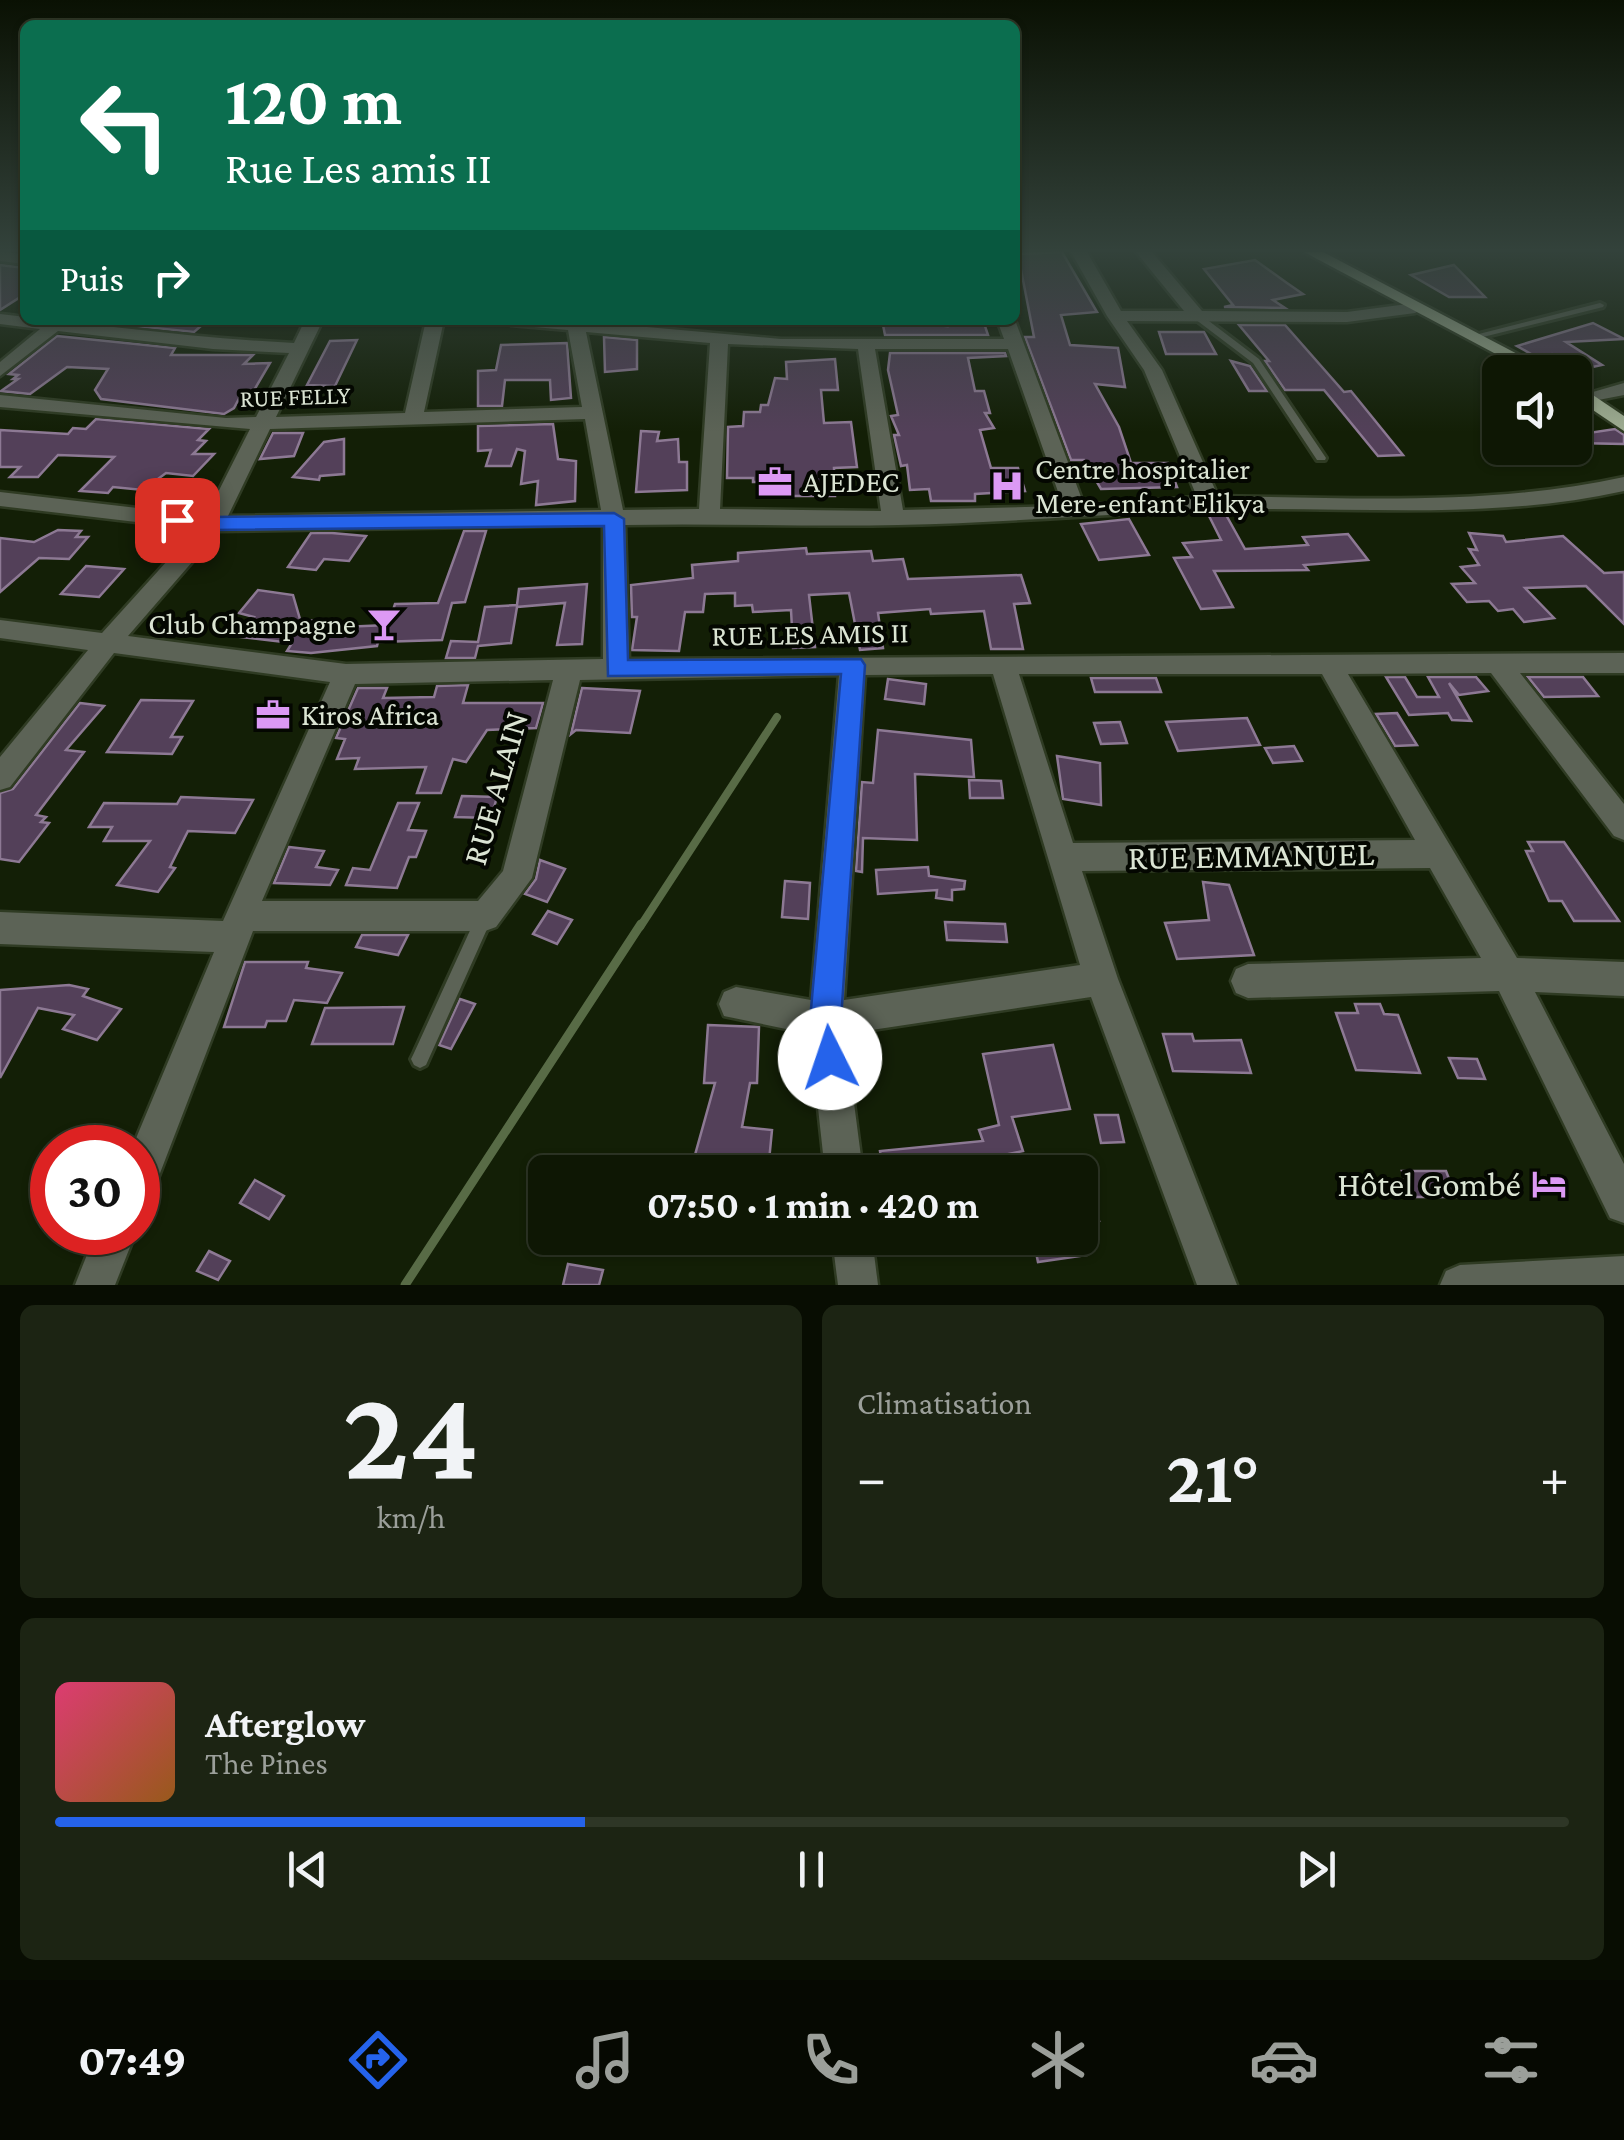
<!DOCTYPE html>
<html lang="fr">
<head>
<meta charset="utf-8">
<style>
	:root { --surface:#0e1704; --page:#1c2413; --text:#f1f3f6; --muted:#9b9f9a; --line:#2e3626; --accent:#2563eb }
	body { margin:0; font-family:"Crimson Pro",serif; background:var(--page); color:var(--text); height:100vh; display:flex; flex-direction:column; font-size:38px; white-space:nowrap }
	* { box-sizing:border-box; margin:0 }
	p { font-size:32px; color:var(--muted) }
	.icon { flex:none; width:55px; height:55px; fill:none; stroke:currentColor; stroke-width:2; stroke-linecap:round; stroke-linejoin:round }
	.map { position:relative; height:1285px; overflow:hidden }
	.details { display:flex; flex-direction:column; gap:20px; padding:20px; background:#080d02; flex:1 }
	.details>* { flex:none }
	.guide { position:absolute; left:20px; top:20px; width:1000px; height:305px; border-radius:15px; box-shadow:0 2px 8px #0004,0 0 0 2px var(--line); background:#0b6e4f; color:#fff; overflow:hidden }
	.tools { position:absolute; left:1482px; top:355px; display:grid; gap:20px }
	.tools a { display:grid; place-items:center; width:110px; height:110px; border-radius:15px; background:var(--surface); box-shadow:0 2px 8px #0004,0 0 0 2px var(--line); font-size:50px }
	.speed { position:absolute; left:30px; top:1125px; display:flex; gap:20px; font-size:50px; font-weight:700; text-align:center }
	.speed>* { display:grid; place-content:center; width:130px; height:130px; border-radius:50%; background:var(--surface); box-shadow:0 2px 8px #0004,0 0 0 2px var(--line); line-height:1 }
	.speed .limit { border:15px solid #d22; background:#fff; color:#111 }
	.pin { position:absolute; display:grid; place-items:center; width:85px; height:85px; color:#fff; margin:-42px; border-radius:20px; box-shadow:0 5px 15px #0006 }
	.me { position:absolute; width:110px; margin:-55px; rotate:356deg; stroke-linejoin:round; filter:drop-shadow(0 0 8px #0008) }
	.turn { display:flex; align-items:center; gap:35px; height:210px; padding:0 40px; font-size:45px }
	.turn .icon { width:130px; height:130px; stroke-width:2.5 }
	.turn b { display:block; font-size:70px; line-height:85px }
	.then { display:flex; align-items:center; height:95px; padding:0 40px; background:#0003; gap:20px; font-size:38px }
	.big { font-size:75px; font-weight:700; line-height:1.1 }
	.details .card { flex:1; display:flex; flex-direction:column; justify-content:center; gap:15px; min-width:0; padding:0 35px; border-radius:15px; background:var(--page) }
	.details .dial { align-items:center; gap:0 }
	.dial b { font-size:130px; line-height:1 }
	.song { display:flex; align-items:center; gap:30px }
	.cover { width:120px; height:120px; border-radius:15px; background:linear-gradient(135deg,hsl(340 70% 55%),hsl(30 70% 35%)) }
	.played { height:10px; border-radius:5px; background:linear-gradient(90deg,var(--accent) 35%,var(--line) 35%) }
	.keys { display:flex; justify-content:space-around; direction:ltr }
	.heat { display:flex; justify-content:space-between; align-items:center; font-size:55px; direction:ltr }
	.details .tiles { flex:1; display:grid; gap:20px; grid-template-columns:1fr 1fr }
	.card:last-child { grid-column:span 2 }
	.trip { position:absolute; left:528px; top:1155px; width:570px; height:100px; border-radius:15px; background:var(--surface); box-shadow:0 2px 8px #0004,0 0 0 2px var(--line); font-weight:700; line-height:100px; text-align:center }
	.menu { display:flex; height:160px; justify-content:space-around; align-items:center; background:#060902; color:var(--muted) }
	.menu .icon { width:70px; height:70px }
	.menu .selected { color:var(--accent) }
	.menu b { font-size:45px; color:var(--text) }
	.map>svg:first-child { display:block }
</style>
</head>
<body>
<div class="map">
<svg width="1624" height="1285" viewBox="0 0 1624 1285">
	<rect width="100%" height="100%" fill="#131f06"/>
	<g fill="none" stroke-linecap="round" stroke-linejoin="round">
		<!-- stream-far1 -->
		<polyline stroke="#586b46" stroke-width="8" points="640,927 777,717"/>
		<!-- stream -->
		<polyline stroke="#586b46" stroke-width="9" points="405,1285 641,924"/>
	</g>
	<!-- building -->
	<g fill="#534059" stroke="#8d7994" stroke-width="2.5">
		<polygon points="1062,252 1097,312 1061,315 1070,345 1118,348 1125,387 1095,384 1119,427 1131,463 1168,463 1177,487 1101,489 1084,460 1071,460 1025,337 1034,337 1018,254"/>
		<polygon points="1255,260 1287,283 1303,294 1273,300 1285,308 1224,307 1233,305 1204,269"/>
		<polygon points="0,265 25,268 25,294 0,310"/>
		<polygon points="1454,265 1485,297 1449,297 1411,275"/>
		<polygon points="116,320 208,320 194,332 116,324"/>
		<polygon points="882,320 947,326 945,320 983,320 988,335 885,335"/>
		<polygon points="1593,323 1624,339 1566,342 1602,365 1579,370 1552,354 1538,358 1517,346"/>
		<polygon points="1239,325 1285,325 1344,392 1351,391 1403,455 1378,456 1324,390 1285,390 1265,361 1269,361"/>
		<polygon points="1159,332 1204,332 1216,354 1166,354"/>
		<polygon points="57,336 175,348 171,355 253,355 244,364 270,363 253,392 242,393 234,408 224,414 101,399 95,390 108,369 67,367 30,394 1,391 18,379 13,379 18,375 9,374"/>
		<polygon points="604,337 637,340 637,369 605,372"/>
		<polygon points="357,340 335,386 307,385 330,341"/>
		<polygon points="567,343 571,398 551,400 550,380 505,380 502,406 478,406 478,371 496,370 501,345"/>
		<polygon points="890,353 1005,353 1006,356 968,358 975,391 984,391 990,413 985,413 994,428 980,430 991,468 1018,468 1025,491 975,494 975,501 931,501 929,489 910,490 907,465 901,466 894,435 899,435 891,416 898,415 888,370"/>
		<polygon points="835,359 838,390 821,390 824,423 851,422 857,467 834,468 835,496 793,496 793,490 761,490 762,482 753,482 753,478 727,478 728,427 743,426 744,412 760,412 761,405 768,405 775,378 787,379 786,362"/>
		<polygon points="1231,361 1250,366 1267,391 1249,391"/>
		<polygon points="96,419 209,429 198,440 206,441 193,454 214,454 193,476 166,473 143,490 113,487 108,493 80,491 114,457 58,455 38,477 10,477 20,467 0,467 0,430 68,434 73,428 86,429"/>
		<polygon points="553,424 558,459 576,461 575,501 536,505 538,481 521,484 525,451 517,449 511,466 486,466 491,450 478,451 478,426"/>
		<polygon points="1615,429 1624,435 1624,444 1575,443 1575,435"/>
		<polygon points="641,431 659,432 657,441 678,439 679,462 687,462 687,490 636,492"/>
		<polygon points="273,433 303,433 294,456 260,459"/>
		<polygon points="344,439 344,474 320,476 319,480 293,477 324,442"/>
		<polygon points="1225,513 1245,549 1308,545 1303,537 1348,534 1368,560 1304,565 1308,570 1214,571 1233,607 1201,609 1174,558 1192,557 1183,543 1221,540 1208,514"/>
		<polygon points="1129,519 1149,555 1099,560 1081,524"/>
		<polygon points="58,530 81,531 76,537 88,537 69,559 39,558 0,592 0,538 34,542"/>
		<polygon points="464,531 486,531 465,602 452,603 442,640 378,642 377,646 311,653 287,651 292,643 241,637 254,617 239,613 258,590 293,595 300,619 323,622 319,628 388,625 395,604 438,603"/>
		<polygon points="311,533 332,533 366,536 349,561 324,559 316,570 288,567"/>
		<polygon points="1469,533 1503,536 1506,542 1563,536 1604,573 1624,572 1624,624 1586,586 1525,588 1554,618 1524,622 1513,609 1498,611 1489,601 1467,602 1452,584 1475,583 1461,567 1479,565 1469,549 1477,550"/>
		<polygon points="806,548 807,554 871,551 873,561 903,559 908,579 1021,575 1030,603 1014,604 1023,649 991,649 984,611 931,614 930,609 878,613 883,648 860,650 849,593 809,595 815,647 793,648 791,610 753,612 752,605 735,606 735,593 705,594 703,612 685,612 679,651 632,650 637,617 632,617 631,585 693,578 692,565 738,561 738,553"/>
		<polygon points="86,566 124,569 99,597 61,594"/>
		<polygon points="587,584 582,644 557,645 565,603 517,607 511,643 478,646 475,658 446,658 451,641 478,642 485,607 517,605 519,589"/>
		<polygon points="1386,677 1405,677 1417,697 1439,697 1428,677 1476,677 1488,691 1459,695 1449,683 1471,721 1452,720 1448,713 1409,715"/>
		<polygon points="1528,677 1583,677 1598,696 1544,697"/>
		<polygon points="1091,678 1156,678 1161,692 1095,692"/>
		<polygon points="888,679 926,684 924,704 885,699"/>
		<polygon points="468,685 463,703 543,703 536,728 487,730 466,762 453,759 441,793 417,793 426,767 355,769 359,758 337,759 345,739 336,738 358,688 387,688 383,698 434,697 437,686"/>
		<polygon points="582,688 640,691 630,733 576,730 571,734"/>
		<polygon points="141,700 193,701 171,737 182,737 172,754 107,752"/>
		<polygon points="80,703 104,706 66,750 84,752 36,815 46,817 41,822 49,823 19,862 0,859 0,793 13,789"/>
		<polygon points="1397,713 1417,745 1395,746 1376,714"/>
		<polygon points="1247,718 1260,745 1178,751 1166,722"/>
		<polygon points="1120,722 1127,743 1101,744 1094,723"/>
		<polygon points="878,730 971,740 974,777 915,774 917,840 863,838 862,872 856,871 862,782 873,783"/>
		<polygon points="1294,746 1302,761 1273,763 1265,748"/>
		<polygon points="1057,756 1100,763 1101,805 1063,799"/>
		<polygon points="969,780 1001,781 1003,798 970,798"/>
		<polygon points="462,796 497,797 491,818 455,817"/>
		<polygon points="181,797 253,800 235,833 188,831 170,867 175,868 158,892 117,885 150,841 104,841 112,827 89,827 104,803 177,804"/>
		<polygon points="398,803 419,803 408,830 426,831 416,857 409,857 397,888 346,885 353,868 370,870"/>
		<polygon points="1528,842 1564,842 1619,921 1574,921 1562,901 1549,901 1526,851 1533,851"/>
		<polygon points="289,847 324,851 316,867 338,870 330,885 274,883"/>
		<polygon points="540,860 565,869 547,902 525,894 536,879"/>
		<polygon points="928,867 929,876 965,881 964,889 952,890 952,900 936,898 937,890 878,894 876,870"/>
		<polygon points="785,881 810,883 808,919 782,917"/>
		<polygon points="1203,882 1229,885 1254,955 1177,959 1165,923 1209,920"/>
		<polygon points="548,911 572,920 557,944 533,934"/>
		<polygon points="945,922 1005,924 1007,942 947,940"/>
		<polygon points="362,935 408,935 398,955 356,947"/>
		<polygon points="245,962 308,962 306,968 342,973 327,1003 294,1000 286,1021 267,1021 265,1027 224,1027"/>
		<polygon points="69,985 88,989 83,996 121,1009 97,1040 63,1029 74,1015 38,1008 0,1078 0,990"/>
		<polygon points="460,999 475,1004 451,1049 439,1045"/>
		<polygon points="1355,1004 1380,1004 1384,1014 1398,1015 1420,1073 1356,1070 1336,1013 1358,1013"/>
		<polygon points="404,1007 393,1044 312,1044 325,1008"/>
		<polygon points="708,1025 759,1027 757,1083 750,1083 742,1127 772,1130 769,1161 695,1155 715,1083 704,1083"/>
		<polygon points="1163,1034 1192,1034 1194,1041 1241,1040 1251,1073 1173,1071"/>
		<polygon points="1053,1045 1070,1109 1012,1117 1023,1151 980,1160 982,1172 883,1172 880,1151 983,1141 979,1130 999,1125 983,1054"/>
		<polygon points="1449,1058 1477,1059 1485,1079 1458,1078"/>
		<polygon points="1095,1115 1118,1115 1124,1142 1101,1143"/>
		<polygon points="1063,1156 1067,1172 1014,1172 1013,1161"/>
		<polygon points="1402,1171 1446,1171 1456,1197 1412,1197"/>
		<polygon points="1080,1172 1085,1172 1099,1221 1080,1223"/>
		<polygon points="255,1180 284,1196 269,1219 240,1203"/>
		<polygon points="1033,1238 1083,1238 1087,1255 1038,1262"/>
		<polygon points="209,1251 230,1261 218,1280 197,1271"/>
		<polygon points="568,1264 603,1270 599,1285 563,1285"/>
	</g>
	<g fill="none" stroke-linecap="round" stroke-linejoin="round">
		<!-- service casing -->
		<g stroke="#2f3b23" stroke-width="6">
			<g id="service">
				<polygon points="1600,303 1604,305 1603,307 1475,339 1471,336"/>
				<polygon points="1195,315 1201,315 1259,359 1326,458 1325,460 1317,460 1253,363 1195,319"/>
				<polygon points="484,910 490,913 492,918 426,1065 420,1068 414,1065 411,1059 414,1053 478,913"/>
			</g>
		</g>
		<!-- minor casing -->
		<g stroke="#2f3b23" stroke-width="5">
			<g id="minor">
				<polygon points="0,252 25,254 25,264 0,261"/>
				<path d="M1071 252H1087L1121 311H1184L1136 252H1152L1202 311 1347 312 1415 303 1423 308 1415 313 1347 322 1127 321 1162 370 1218 496C1353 498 1491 506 1624 477V491C1486 522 1348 505 1209 510 1105 514 1002 523 898 525 807 527 716 523 625 525L629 659 1624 653V673H1520L1624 804V840L1614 836 1491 673 1348 674 1517 958 1624 962V996L1535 992 1624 1164V1223L1610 1218 1499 991 1248 998 1236 993 1231 981 1236 969 1248 964 1481 958 1430 868 1082 871 1118 979 1237 1285H1197L1091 997 845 1034 863 1172H825L810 1034 724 1016 719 1004 724 992 736 987 811 1000 839 675 580 680 532 878 496 927 485 931H253L152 1194 138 1199V1148H132L214 952 0 944V912L223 921 330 682 114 653 10 787 0 790V757L88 650 0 638V620L102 633 196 529 0 506V492L206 516 250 429 0 407V395L226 418 256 417 289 353 213 349 58 331 0 376V362L40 329 0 324V314C91 324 194 338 294 343L305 320H323L276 417 405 413 426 320H444L424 412 582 407 568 330 511 325 502 320H569L781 339H1004L997 320H1015L1084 505 1197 497 1144 370 1107 316ZM586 332 710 343 699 509 623 510ZM728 344 858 349 881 511 720 509ZM875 349H1008L1063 506 903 510ZM585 419 601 510 228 516 270 429ZM603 525V659L346 664 128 636 219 531ZM993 674 1080 965 844 1000 865 675ZM1019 674H1322L1415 840 1073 843ZM553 680 503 871 478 901H262L355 684Z"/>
				<polygon points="1624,383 1624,395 1588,402 1579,396"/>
				<polygon points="96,1232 136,1232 115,1285 75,1285"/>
				<polygon points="832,1238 872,1238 878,1285 838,1285"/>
				<polygon points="1624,1256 1624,1285 1440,1285 1446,1271 1460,1265"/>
			</g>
		</g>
		<!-- primary casing -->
		<g stroke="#2f3b23" stroke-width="5">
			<g id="primary">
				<polygon points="1304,252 1323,252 1552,372 1530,372"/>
				<polygon points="1575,383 1624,416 1624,431 1575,398"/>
			</g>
		</g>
		<!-- service -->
		<use href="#service" fill="#5c6356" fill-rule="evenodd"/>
		<!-- minor -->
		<use href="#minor" fill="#5c6356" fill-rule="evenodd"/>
		<!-- primary -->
		<use href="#primary" fill="#9fad92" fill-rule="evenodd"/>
	</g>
	<!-- sky -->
	<linearGradient id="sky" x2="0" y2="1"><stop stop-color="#0a1103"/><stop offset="0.58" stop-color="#33423b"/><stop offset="1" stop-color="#33423b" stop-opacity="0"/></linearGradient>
	<rect width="1624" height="432" fill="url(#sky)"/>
	<!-- route -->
	<polygon fill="#2563eb" stroke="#184099" stroke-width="2.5" points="177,513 212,517 614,513 624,519 628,660 861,659 865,665 841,1020 846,1058 842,1069 830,1074 819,1069 810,1020 841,674 608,676 604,526 212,530 170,524 167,520"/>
	<!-- icons -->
	<defs>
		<g id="office-bare" transform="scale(2.7)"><path d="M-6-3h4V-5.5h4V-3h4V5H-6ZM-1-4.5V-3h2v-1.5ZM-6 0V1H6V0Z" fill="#dc99f4" stroke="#040701" stroke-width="2.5" paint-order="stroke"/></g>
		<g id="hospital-bare" transform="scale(2.7)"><path d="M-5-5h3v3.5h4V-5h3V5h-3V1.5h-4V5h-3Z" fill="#dc99f4" stroke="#040701" stroke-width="2.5" paint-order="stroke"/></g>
		<g id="bar-bare" transform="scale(2.7)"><path d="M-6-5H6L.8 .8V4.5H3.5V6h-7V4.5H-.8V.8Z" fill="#dc99f4" stroke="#040701" stroke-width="2.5" paint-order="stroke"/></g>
		<g id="hotel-bare" transform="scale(2.7)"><path d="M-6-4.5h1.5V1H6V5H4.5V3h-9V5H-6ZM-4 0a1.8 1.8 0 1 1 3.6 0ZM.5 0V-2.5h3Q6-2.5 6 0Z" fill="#dc99f4" stroke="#040701" stroke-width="2.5" paint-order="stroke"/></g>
	</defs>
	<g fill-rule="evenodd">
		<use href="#office-bare" x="775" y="482"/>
		<use href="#hospital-bare" x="1007" y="486"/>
		<use href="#bar-bare" x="384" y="624"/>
		<use href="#office-bare" x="273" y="715"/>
		<use href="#hotel-bare" x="1549" y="1184"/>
	</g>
	<g text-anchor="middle" stroke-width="8" stroke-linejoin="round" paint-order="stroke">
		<!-- far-street labels -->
		<g font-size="25" fill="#dbe4d3" stroke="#040701">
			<text transform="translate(295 396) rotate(-2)" y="9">RUE FELLY</text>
		</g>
		<!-- poi labels -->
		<g font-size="30" fill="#dbe4d3" stroke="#040701" text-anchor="start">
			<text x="1035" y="479">Centre hospitalier<tspan x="1035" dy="34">Mere-enfant Elikya</tspan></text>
			<text x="803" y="492">AJEDEC</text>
			<text x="356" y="634" text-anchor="end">Club Champagne</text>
			<text x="301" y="725">Kiros Africa</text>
		</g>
		<!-- street labels -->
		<g font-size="30" fill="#dbe4d3" stroke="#040701">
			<text transform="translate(810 634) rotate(-1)" y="10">RUE LES AMIS II</text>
		</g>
		<!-- near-street labels -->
		<g font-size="35" fill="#dbe4d3" stroke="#040701">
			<text transform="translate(495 788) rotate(-74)" y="12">RUE ALAIN</text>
			<text transform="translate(1251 855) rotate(-1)" y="12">RUE EMMANUEL</text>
		</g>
		<!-- near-poi labels -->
		<g font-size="35" fill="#dbe4d3" stroke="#040701" text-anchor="end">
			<text x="1521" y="1196">Hôtel Gombé</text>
		</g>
	</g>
</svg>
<div class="tools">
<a><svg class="icon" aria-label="sound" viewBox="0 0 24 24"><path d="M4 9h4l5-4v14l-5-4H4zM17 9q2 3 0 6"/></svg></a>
</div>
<div class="speed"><div class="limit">30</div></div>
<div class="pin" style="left:177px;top:520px;background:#d93025"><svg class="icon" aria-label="arrive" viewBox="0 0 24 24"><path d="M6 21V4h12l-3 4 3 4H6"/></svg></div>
<svg class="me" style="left:830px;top:1058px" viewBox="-20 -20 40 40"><circle r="19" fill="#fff"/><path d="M0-13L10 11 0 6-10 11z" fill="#2563eb"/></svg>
<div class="trip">07:50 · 1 min · 420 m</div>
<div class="guide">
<div class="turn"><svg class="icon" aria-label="left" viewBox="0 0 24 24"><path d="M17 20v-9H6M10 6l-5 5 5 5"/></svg><div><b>120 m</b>Rue Les amis II</div></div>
<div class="then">Puis<svg class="icon" aria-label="right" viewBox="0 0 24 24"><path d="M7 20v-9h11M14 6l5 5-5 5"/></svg></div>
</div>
</div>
<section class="details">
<div class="tiles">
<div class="card dial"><b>24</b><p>km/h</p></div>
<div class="card"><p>Climatisation</p>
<div class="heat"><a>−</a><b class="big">21°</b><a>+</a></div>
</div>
<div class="card">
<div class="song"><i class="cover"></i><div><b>Afterglow</b><p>The Pines</p></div></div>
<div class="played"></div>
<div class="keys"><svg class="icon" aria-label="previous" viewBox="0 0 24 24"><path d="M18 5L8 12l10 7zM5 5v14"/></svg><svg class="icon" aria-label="pause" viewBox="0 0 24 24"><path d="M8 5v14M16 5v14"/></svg><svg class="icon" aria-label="next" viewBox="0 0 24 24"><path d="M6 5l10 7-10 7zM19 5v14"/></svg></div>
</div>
</div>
</section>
<nav class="menu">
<b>07:49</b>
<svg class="icon selected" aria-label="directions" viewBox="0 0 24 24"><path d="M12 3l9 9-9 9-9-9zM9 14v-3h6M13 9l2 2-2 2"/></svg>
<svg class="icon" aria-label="music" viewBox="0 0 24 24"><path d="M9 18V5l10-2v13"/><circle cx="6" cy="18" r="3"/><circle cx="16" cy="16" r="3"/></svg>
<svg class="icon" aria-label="phone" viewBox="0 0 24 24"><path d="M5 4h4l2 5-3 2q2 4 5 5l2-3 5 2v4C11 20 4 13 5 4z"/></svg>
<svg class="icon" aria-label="climate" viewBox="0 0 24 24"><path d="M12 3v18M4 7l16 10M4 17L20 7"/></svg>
<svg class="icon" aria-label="car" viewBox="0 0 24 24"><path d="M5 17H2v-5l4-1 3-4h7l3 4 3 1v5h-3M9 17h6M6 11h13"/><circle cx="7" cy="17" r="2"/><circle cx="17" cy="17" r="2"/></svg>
<svg class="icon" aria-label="filters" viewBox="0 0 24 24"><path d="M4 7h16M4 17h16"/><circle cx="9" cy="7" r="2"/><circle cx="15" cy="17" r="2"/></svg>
</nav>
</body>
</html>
